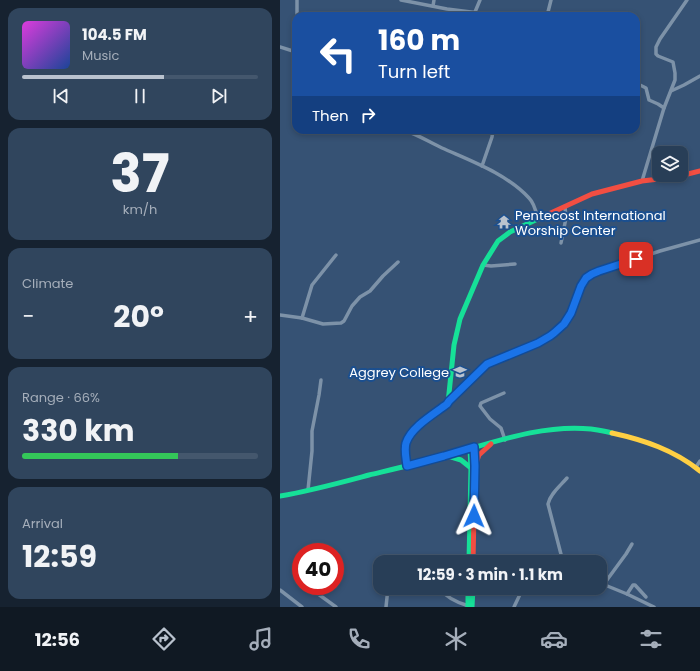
<!DOCTYPE html>
<html lang="en">
<head>
<meta charset="utf-8">
<style>
	:root { --surface:#283e57; --page:#30455d; --text:#f1f3f6; --muted:#a5aeba; --line:#44576d; --accent:#b9c2ce }
	body { margin:0; font-family:Poppins,sans-serif; background:var(--page); color:var(--text); height:100vh; display:flex; flex-direction:column; font-size:15px; white-space:nowrap }
	* { box-sizing:border-box; margin:0 }
	p { font-size:13px; color:var(--muted) }
	.icon { flex:none; width:22px; height:22px; fill:none; stroke:currentColor; stroke-width:2; stroke-linecap:round; stroke-linejoin:round }
	.map { position:relative; flex:1; overflow:hidden }
	.side { display:flex; flex-direction:column; gap:8px; padding:8px; background:#162230; width:280px }
	.side>* { flex:none }
	.hud { position:absolute; left:12px; top:12px; width:348px; height:122px; border-radius:12px; box-shadow:0 2px 6px #0003,0 0 0 1px var(--line); background:#1a4fa0; color:#fff; overflow:hidden }
	.tools { position:absolute; left:372px; top:146px; display:grid; gap:8px }
	.tools a { display:grid; place-items:center; width:36px; height:36px; border-radius:8px; background:var(--surface); box-shadow:0 2px 6px #0003,0 0 0 1px var(--line); font-size:20px }
	.speed { position:absolute; left:12px; top:543px; display:flex; gap:8px; font-size:20px; font-weight:700; text-align:center }
	.speed>* { display:grid; place-content:center; width:52px; height:52px; border-radius:50%; background:var(--surface); box-shadow:0 2px 6px #0003,0 0 0 1px var(--line); line-height:1 }
	.speed .limit { border:6px solid #d22; background:#fff; color:#111 }
	.pin { position:absolute; display:grid; place-items:center; width:34px; height:34px; color:#fff; margin:-17px; border-radius:8px; box-shadow:0 2px 6px #0006 }
	.me { position:absolute; width:44px; margin:-22px; rotate:1deg; stroke-linejoin:round; filter:drop-shadow(0 0 3px #0008) }
	.turn { display:flex; align-items:center; gap:14px; height:84px; padding:0 20px; font-size:18px }
	.turn .icon { width:52px; height:52px; stroke-width:2.5 }
	.turn b { display:block; font-size:28px; line-height:34px }
	.then { display:flex; align-items:center; height:38px; padding:0 20px; background:#0003; gap:8px; font-size:15px }
	.big { font-size:30px; font-weight:700; line-height:1.1 }
	.side .widget { flex:1; display:flex; flex-direction:column; justify-content:center; gap:6px; min-width:0; padding:0 14px; border-radius:12px; background:var(--page) }
	.side .dial { align-items:center; gap:0 }
	.dial b { font-size:52px; line-height:1 }
	.song { display:flex; align-items:center; gap:12px }
	.cover { width:48px; height:48px; border-radius:6px; background:linear-gradient(135deg,hsl(300 70% 55%),hsl(220 70% 35%)) }
	.played { height:4px; border-radius:2px; background:linear-gradient(90deg,var(--accent) 60%,var(--line) 60%) }
	.keys { display:flex; justify-content:space-around; direction:ltr }
	.heat { display:flex; justify-content:space-between; align-items:center; font-size:22px; direction:ltr }
	.charge { height:6px; border-radius:3px; background:linear-gradient(90deg,#34c759 66%,var(--line) 0) }
	.trip { position:absolute; left:93px; top:555px; width:234px; height:40px; border-radius:12px; background:var(--surface); box-shadow:0 2px 6px #0003,0 0 0 1px var(--line); font-weight:700; line-height:40px; text-align:center }
	.tab-bar { display:flex; height:64px; justify-content:space-around; align-items:center; background:#101923; color:var(--muted) }
	.tab-bar .icon { width:28px; height:28px }
	.tab-bar .on { color:var(--accent) }
	.tab-bar b { font-size:18px; color:var(--text) }
	main { display:flex; flex:1; min-height:0 }
	.map>svg:first-child { display:block }
</style>
</head>
<body>
<main>
<section class="side">
<div class="widget">
<div class="song"><i class="cover"></i><div><b>104.5 FM</b><p>Music</p></div></div>
<div class="played"></div>
<div class="keys"><svg class="icon" aria-label="previous" viewBox="0 0 24 24"><path d="M18 5L8 12l10 7zM5 5v14"/></svg><svg class="icon" aria-label="pause" viewBox="0 0 24 24"><path d="M8 5v14M16 5v14"/></svg><svg class="icon" aria-label="next" viewBox="0 0 24 24"><path d="M6 5l10 7-10 7zM19 5v14"/></svg></div>
</div>
<div class="widget dial"><b>37</b><p>km/h</p></div>
<div class="widget"><p>Climate</p>
<div class="heat"><a>−</a><b class="big">20°</b><a>+</a></div>
</div>
<div class="widget"><p>Range · 66%</p><b class="big">330 km</b><div class="charge"></div></div>
<div class="widget"><p>Arrival</p><b class="big">12:59</b></div>
</section>
<div class="map">
<svg width="420" height="607" viewBox="0 0 420 607">
	<rect width="100%" height="100%" fill="#365274"/>
	<g fill="none" stroke-linecap="round" stroke-linejoin="round">
		<!-- street -->
		<g stroke="#7d92a8" stroke-width="3.5">
			<polyline points="121,0 167,9 223,16"/>
			<polyline points="153,6 154,0"/>
			<polyline points="195,12 200,0"/>
			<polyline points="17,16 17,0"/>
			<polyline points="267,16 271,0"/>
			<polyline points="0,47 16,52"/>
			<polyline points="356,83 366,88 369,100 378,104 384,108"/>
			<polyline points="391,91 404,85 420,76"/>
			<path d="M123 130C137 134 149 142 162 148 191 161 227 174 249 198 255 204 256 212 258 220"/>
			<polyline points="254,130 254,132"/>
			<polyline points="202,166 212,137 213,130"/>
			<polyline points="362,181 384,108 395,80 395,73 393,62 378,56 376,54 376,47 380,39 407,0"/>
			<polyline points="281,243 286,218 285,207"/>
			<polyline points="203,265 211,266 235,264"/>
			<polyline points="0,315 22,318 43,324 61,323 64,321 72,306 80,297 90,291 103,276 118,262"/>
			<polyline points="22,318 32,285 56,255"/>
			<polyline points="224,393 201,403 200,406 210,419 221,428 225,440"/>
			<polyline points="169,401 207,364 258,343 271,336 283,324 288,318 291,313 301,286 306,278 312,274 380,251 420,240"/>
			<polyline points="416,467 420,461"/>
			<polyline points="28,490 32,451 32,431 39,395 41,380"/>
			<path d="M121 562C128 558 136 558 144 562"/>
			<path d="M283 562 268 504C270 494 280 486 287 478"/>
			<polyline points="320,583 347,594 374,607"/>
			<polyline points="324,584 346,554 352,544"/>
			<polyline points="32,586 34,591 56,607"/>
			<path d="M159 588C166 597 178 603 189 606"/>
			<polyline points="0,590 22,607"/>
			<polyline points="347,594 353,585 355,585 366,597"/>
			<polyline points="106,607 108,588"/>
			<polyline points="234,607 243,588"/>
		</g>
		<!-- fast -->
		<g stroke="#16e098" stroke-width="5">
			<polyline points="168,456 181,460 191,468"/>
			<path d="M127 466C126 460 124 453 125 447 127 429 155 414 168 403L174 345 180 319 203 265 218 241 230 232 262 217"/>
			<path d="M0 496C30 491 59 483 89 475 114 469 140 463 165 456 212 443 261 424 311 429 318 430 325 431 332 433"/>
			<polyline points="189,562 191,468 190,449"/>
			<polyline points="188,588 188,607"/>
			<polyline points="192,607 193,588"/>
		</g>
		<!-- slow -->
		<path stroke="#ffcf43" stroke-width="5" d="M332 433C364 440 394 450 420 471"/>
		<!-- jam -->
		<g stroke="#f24e42" stroke-width="5">
			<polyline points="262,217 312,194 362,181 396,177 420,171"/>
			<polyline points="195,466 199,455 211,444"/>
			<polyline points="193,562 195,466 194,447"/>
		</g>
	</g>
	<g fill="none" stroke-linecap="round" stroke-linejoin="round">
		<!-- route casing -->
		<g stroke="#114b97" stroke-width="10">
			<path id="route" d="M194 516 195 466 194 447 164 456 127 466C126 458 124 450 126 443 131 427 154 414 167 404L169 401 207 364 258 343 270 336 274 333 284 324 291 313 301 286 306 278 312 274 319 271 356 259"/>
		</g>
		<!-- route -->
		<use href="#route" stroke="#1a73e8" stroke-width="7"/>
	</g>
	<!-- icons -->
	<defs>
		<g id="temple-bare" transform="scale(1.08)"><path d="M0-6L5-2H3V0L6.5 2.5H4V6H1.5V3h-3V6H-4V2.5H-6.5L-3 0V-2H-5Z" fill="#b9c2ce" stroke="#1b4f8f" stroke-width="2.5" paint-order="stroke"/></g>
		<g id="school-bare" transform="scale(1.08)"><path d="M0-5L7-2L0 1L-7-2ZM-4 1L0 2.5L4 1V4Q0 6-4 4Z" fill="#b9c2ce" stroke="#1b4f8f" stroke-width="2.5" paint-order="stroke"/></g>
	</defs>
	<g fill-rule="evenodd">
		<use href="#temple-bare" x="224" y="222"/>
		<use href="#school-bare" x="180" y="372"/>
	</g>
	<g text-anchor="middle" stroke-width="4" stroke-linejoin="round" paint-order="stroke">
		<!-- poi labels -->
		<g font-size="13" fill="#fff" stroke="#1b4f8f" text-anchor="start">
			<text x="235" y="220">Pentecost International<tspan x="235" dy="15">Worship Center</tspan></text>
			<text x="169" y="377" text-anchor="end">Aggrey College</text>
		</g>
	</g>
</svg>
<div class="tools">
<a><svg class="icon" aria-label="layers" viewBox="0 0 24 24"><path d="M12 4l9 5-9 5-9-5zM3 14l9 5 9-5"/></svg></a>
</div>
<div class="speed"><div class="limit">40</div></div>
<div class="pin" style="left:356px;top:259px;background:#d93025"><svg class="icon" aria-label="arrive" viewBox="0 0 24 24"><path d="M6 21V4h12l-3 4 3 4H6"/></svg></div>
<svg class="me" style="left:194px;top:516px" viewBox="-20 -20 40 40"><path d="M0-17L14 15 0 8-14 15z" fill="#1a73e8" stroke="#fff" stroke-width="4"/></svg>
<div class="trip">12:59 · 3 min · 1.1 km</div>
<div class="hud">
<div class="turn"><svg class="icon" aria-label="left" viewBox="0 0 24 24"><path d="M17 20v-9H6M10 6l-5 5 5 5"/></svg><div><b>160 m</b>Turn left</div></div>
<div class="then">Then<svg class="icon" aria-label="right" viewBox="0 0 24 24"><path d="M7 20v-9h11M14 6l5 5-5 5"/></svg></div>
</div>
</div>
</main>
<nav class="tab-bar">
<b>12:56</b>
<svg class="icon on" aria-label="directions" viewBox="0 0 24 24"><path d="M12 3l9 9-9 9-9-9zM9 14v-3h6M13 9l2 2-2 2"/></svg>
<svg class="icon" aria-label="music" viewBox="0 0 24 24"><path d="M9 18V5l10-2v13"/><circle cx="6" cy="18" r="3"/><circle cx="16" cy="16" r="3"/></svg>
<svg class="icon" aria-label="phone" viewBox="0 0 24 24"><path d="M5 4h4l2 5-3 2q2 4 5 5l2-3 5 2v4C11 20 4 13 5 4z"/></svg>
<svg class="icon" aria-label="climate" viewBox="0 0 24 24"><path d="M12 3v18M4 7l16 10M4 17L20 7"/></svg>
<svg class="icon" aria-label="car" viewBox="0 0 24 24"><path d="M5 17H2v-5l4-1 3-4h7l3 4 3 1v5h-3M9 17h6M6 11h13"/><circle cx="7" cy="17" r="2"/><circle cx="17" cy="17" r="2"/></svg>
<svg class="icon" aria-label="filters" viewBox="0 0 24 24"><path d="M4 7h16M4 17h16"/><circle cx="9" cy="7" r="2"/><circle cx="15" cy="17" r="2"/></svg>
</nav>
</body>
</html>
